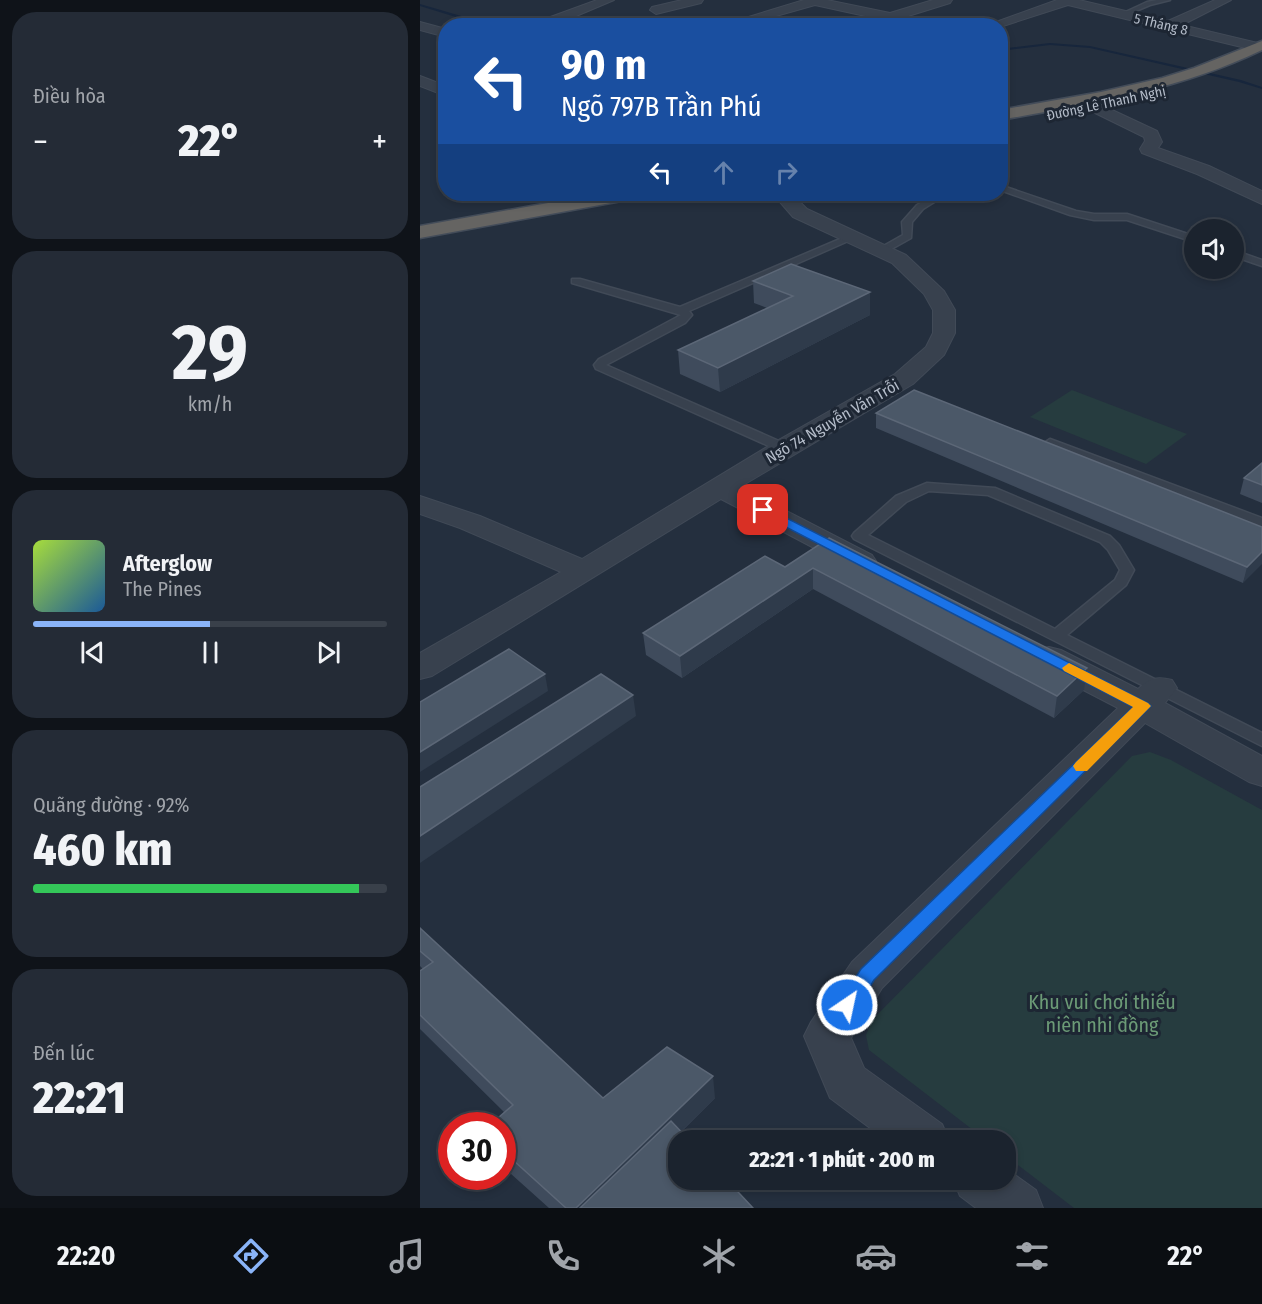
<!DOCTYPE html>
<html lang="vi">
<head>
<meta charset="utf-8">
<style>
	:root { --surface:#1b232e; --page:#242b36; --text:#f1f3f6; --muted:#a0a4aa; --line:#39404a; --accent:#8ab4f8 }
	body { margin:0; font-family:"Fira Sans Condensed",sans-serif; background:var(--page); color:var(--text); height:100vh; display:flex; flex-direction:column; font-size:22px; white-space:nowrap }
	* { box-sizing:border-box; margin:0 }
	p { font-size:20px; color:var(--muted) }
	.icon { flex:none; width:33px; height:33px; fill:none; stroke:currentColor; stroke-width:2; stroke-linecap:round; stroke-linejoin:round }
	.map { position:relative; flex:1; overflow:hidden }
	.details { display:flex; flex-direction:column; gap:12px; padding:12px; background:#0f1319; width:420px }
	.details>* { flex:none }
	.top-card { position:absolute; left:18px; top:18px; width:570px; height:183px; border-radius:24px; box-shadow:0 3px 9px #0003,0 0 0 2px var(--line); background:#1a4fa0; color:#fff; overflow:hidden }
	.controls { position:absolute; left:764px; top:219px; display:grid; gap:12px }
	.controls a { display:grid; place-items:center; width:60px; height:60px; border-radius:50%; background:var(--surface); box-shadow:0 3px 9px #0003,0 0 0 2px var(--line); font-size:30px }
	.speed { position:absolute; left:18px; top:1112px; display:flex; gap:12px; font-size:30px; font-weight:700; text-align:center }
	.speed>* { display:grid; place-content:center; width:78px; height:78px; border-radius:50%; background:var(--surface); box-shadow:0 3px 9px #0003,0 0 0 2px var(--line); line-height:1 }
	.speed .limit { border:9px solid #d22; background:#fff; color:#111 }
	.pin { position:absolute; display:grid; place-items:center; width:51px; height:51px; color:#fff; margin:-26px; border-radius:12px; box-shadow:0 3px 9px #0006 }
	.me { position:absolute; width:66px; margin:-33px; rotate:34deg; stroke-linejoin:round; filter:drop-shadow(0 0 4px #0008) }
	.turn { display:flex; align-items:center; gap:21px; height:126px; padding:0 24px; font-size:27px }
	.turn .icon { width:78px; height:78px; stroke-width:2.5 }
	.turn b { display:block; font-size:42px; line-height:51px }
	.lanes { display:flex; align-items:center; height:57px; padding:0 24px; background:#0003; justify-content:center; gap:30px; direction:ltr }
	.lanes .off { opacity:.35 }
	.big { font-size:45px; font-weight:800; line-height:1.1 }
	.details .card { flex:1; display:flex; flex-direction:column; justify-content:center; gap:9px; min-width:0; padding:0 21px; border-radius:24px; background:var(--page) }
	.details .dial { align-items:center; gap:0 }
	.dial b { font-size:78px; line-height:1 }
	.song { display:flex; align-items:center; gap:18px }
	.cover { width:72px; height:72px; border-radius:9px; background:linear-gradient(135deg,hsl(80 70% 55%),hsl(210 70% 35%)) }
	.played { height:6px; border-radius:3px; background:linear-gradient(90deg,var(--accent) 50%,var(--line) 50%) }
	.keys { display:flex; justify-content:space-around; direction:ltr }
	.heat { display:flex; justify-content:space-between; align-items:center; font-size:33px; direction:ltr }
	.charge { height:9px; border-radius:4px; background:linear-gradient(90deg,#34c759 92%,var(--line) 0) }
	.trip { position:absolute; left:248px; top:1130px; width:348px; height:60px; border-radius:24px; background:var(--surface); box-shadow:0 3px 9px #0003,0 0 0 2px var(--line); font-weight:800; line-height:60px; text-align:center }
	.tab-bar { display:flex; height:96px; justify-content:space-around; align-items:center; background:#0b0e12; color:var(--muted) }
	.tab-bar .icon { width:42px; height:42px }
	.tab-bar .selected { color:var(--accent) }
	.tab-bar b { font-size:27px; color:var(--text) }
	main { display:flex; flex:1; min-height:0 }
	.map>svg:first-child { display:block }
</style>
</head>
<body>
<main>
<section class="details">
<div class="card"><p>Điều hòa</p>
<div class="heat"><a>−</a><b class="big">22°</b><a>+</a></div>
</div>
<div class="card dial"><b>29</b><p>km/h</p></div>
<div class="card">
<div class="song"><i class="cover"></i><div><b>Afterglow</b><p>The Pines</p></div></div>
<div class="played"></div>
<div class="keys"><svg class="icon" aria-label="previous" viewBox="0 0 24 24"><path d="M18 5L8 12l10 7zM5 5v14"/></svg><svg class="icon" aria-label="pause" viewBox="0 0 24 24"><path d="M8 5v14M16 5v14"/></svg><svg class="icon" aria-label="next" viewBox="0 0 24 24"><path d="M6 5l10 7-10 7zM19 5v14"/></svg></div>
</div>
<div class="card"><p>Quãng đường · 92%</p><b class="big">460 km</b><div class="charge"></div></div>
<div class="card"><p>Đến lúc</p><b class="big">22:21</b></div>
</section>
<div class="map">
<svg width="842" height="1208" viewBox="0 0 842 1208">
	<rect width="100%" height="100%" fill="#242f3e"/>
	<!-- green -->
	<g fill="#263c3f">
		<polygon points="652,390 767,434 726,464 610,417"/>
		<polygon points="730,752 751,760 842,810 842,1208 654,1208 585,1155 585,1140 566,1140 449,1050 446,1035 453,1019 712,756"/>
	</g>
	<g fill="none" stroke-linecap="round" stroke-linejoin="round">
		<!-- stream -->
		<g fill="#17263c" fill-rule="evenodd">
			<polygon points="0,4 72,25 73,26 65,26 0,6"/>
			<polygon points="630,43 670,46 821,80 842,87 842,89 819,82 670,48 630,45 580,51 580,49"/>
		</g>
		<!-- service casing -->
		<g stroke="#414a57" stroke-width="3">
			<g id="service">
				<polygon points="737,0 750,0 730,5 704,16 699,15 727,2"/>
				<polygon points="580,185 656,211 674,214 707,214 774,236 774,242 707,220 674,220 650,215 580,190"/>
				<polygon points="517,194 527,194 503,209 492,222 491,238 466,252 460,252 460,248 483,235 482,222 497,205"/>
				<polygon points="427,236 435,238 269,311 272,315 265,323 186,365 368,445 370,448 368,451 360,451 176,369 174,365 179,359 261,315 152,283 152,279 160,279 260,307"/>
				<polygon points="813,250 842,260 842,266 813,256"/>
				<polygon points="630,439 842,518 842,527 626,446 624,443"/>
				<path d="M507 483 575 488 690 536 699 545 714 570 706 585 647 635 842 733V746L434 539 432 536 434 533 476 496ZM509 491 568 495 680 542 688 550 700 570 695 580 635 629 448 535 486 502Z"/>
			</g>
		</g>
		<!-- minor casing -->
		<g stroke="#414a57" stroke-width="2">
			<g id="minor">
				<polygon points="177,0 194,0 142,22 147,26 128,26 124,22 125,19"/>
				<polygon points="262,0 283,0 281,3 236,14 230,10 232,7"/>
				<polygon points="384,0 407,0 470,13 513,0 532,0 530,3 485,17 517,26 491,26 395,5 321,26 299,26"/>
				<polygon points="637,0 659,0 748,21 795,0 811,0 762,25 842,44 842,50 838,51 648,5 580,27 565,26"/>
				<polygon points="0,22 26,29 26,37 0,30"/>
				<polygon points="0,76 26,86 26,96 0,86"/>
				<polygon points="675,102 737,131 742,142 738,148 789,166 842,191 842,204 777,174 722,153 720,149 725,141 724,137 669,110 667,107"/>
				<polygon points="353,194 372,194 387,209 486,255 524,291 535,310 535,333 524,355 493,384 320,487 452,555 456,561 452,567 441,570 430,567 301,499 12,676 0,679 0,653 141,572 40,528 0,514 0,496 60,516 162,559 355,442 475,374 506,347 513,333 513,310 504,294 472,263 373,217"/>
				<path d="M629 647 641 650 718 689C730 678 737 676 752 680L757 688 745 703 842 756V786L829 782 725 723 462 988 431 1038 444 1068 522 1124 529 1140H466L410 1098 384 1036 391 1022 432 962 698 708 617 666 612 658 617 650Z"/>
				<polygon points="585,1168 616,1190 623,1208 556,1208 540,1196 533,1179 585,1179"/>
			</g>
		</g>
		<!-- trunk casing -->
		<g stroke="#434c59" stroke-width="3">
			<g id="trunk">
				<path d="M842 41V50C759 90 670 104 580 120V110L681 92 742 78 774 68Z"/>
				<polygon points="178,194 217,194 214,198 207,200 0,238 0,226"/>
			</g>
		</g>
		<!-- service -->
		<use href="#service" fill="#38414e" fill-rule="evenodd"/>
		<!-- minor -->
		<use href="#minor" fill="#38414e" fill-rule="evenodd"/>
		<!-- trunk -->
		<use href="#trunk" fill="#656462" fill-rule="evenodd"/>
	</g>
	<!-- wall -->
	<g fill="#3f4b5c">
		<polygon points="333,281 450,292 450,315 300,392 260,374 258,350 347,308 334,303"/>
		<polygon points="456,413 842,527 823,583 456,428"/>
		<polygon points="842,463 842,503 820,494 824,478"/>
		<polygon points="409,538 664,690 634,718 393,589 262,678 226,655 223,633 365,567"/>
		<polygon points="0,928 183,1098 295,1098 261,1132 333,1208 129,1208 82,1166 82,1125 84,1112 0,1029 0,971 3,969 0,966"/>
	</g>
	<!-- shaded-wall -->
	<g fill="#2f3b4b">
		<polygon points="450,292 450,315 300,392 298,368"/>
		<polygon points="842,552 842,564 823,583 827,567"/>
		<polygon points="393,568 393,589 262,678 260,656"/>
		<polygon points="667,668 664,690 634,718 637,696"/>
		<polygon points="125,674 128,691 0,772 0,752"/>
		<polygon points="213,695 216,716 0,863 0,836"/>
		<polygon points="293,1076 295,1098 183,1208 156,1208"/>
	</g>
	<!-- building -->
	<g fill="#4b5868" stroke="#5c6777" stroke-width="1.5">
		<polygon points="371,264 450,292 298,368 258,350 373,296 333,281"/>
		<polygon points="494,390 842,527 842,552 827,567 456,413"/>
		<polygon points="842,463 842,485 824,478"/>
		<polygon points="409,538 667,668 637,696 393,568 260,656 223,633 345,556 365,567"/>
		<polygon points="89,649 125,674 0,752 0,702"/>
		<polygon points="181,674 213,695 0,836 0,787"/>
		<polygon points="0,928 183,1098 247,1047 293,1076 156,1208 146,1208 82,1150 82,1125 70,1125 93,1105 0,1015 0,971 13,962 0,951"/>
		<polygon points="251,1121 269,1140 258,1140 258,1179 306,1179 333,1208 160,1208"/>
	</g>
	<!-- route -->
	<path fill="#1a73e8" stroke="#114b97" stroke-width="1.5" d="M343 506 728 703 731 706 454 980C446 993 437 1017 420 1011L417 1005 441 969 713 707 339 513 337 510 339 507Z"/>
	<!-- slow -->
	<polygon fill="#f59e0b" points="649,663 728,703 731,706 667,771 656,771 653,766 656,762 713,707 644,671 642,668"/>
	<g text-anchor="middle" stroke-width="6" stroke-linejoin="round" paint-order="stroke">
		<!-- far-street labels -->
		<g font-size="14" fill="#b4bcc9" stroke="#1d2633">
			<text transform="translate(741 24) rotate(13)" y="5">5 Tháng 8</text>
			<text transform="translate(686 103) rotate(-12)" y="5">Đường Lê Thanh Nghị</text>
		</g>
		<!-- street labels -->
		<g font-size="16" fill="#b4bcc9" stroke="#1d2633">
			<text transform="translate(412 421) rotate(-30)" y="6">Ngõ 74 Nguyễn Văn Trỗi</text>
		</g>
		<!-- near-park labels -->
		<g font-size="20" fill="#6b9a76" stroke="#1d2633">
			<text x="682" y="1009">Khu vui chơi thiếu<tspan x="682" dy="23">niên nhi đồng</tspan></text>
		</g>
	</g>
</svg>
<div class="controls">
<a><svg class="icon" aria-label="sound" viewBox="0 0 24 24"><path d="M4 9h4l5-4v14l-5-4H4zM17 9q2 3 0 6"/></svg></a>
</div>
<div class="speed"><div class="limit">30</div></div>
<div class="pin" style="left:343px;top:510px;background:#d93025"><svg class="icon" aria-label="arrive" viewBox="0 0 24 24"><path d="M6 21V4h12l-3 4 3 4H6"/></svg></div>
<svg class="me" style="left:427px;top:1005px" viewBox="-20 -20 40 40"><circle r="17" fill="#1a73e8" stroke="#fff" stroke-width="3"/><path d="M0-11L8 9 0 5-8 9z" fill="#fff"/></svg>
<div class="trip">22:21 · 1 phút · 200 m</div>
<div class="top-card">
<div class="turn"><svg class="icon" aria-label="left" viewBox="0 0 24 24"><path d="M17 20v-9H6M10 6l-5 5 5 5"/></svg><div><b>90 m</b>Ngõ 797B Trần Phú</div></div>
<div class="lanes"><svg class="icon" aria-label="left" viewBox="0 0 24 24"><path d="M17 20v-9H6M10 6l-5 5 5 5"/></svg><svg class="icon off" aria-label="ahead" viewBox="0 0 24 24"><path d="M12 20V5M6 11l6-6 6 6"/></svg><svg class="icon off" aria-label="right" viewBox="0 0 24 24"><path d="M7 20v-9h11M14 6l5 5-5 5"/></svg></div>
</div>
</div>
</main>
<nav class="tab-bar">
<b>22:20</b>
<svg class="icon selected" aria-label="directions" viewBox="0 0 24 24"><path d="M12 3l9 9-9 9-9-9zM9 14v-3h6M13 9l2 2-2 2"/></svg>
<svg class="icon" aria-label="music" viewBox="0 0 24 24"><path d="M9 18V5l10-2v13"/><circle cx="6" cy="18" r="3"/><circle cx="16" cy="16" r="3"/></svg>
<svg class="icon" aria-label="phone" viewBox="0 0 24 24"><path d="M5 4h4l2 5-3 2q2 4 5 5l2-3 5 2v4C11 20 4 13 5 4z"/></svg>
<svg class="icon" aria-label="climate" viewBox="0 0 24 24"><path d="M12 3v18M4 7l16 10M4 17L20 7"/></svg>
<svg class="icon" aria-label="car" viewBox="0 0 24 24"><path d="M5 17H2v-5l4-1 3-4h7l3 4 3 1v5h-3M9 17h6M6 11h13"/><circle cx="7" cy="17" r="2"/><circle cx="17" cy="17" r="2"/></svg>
<svg class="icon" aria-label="filters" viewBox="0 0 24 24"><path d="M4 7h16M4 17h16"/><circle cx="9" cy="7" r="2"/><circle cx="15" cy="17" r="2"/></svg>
<b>22°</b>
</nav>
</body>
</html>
